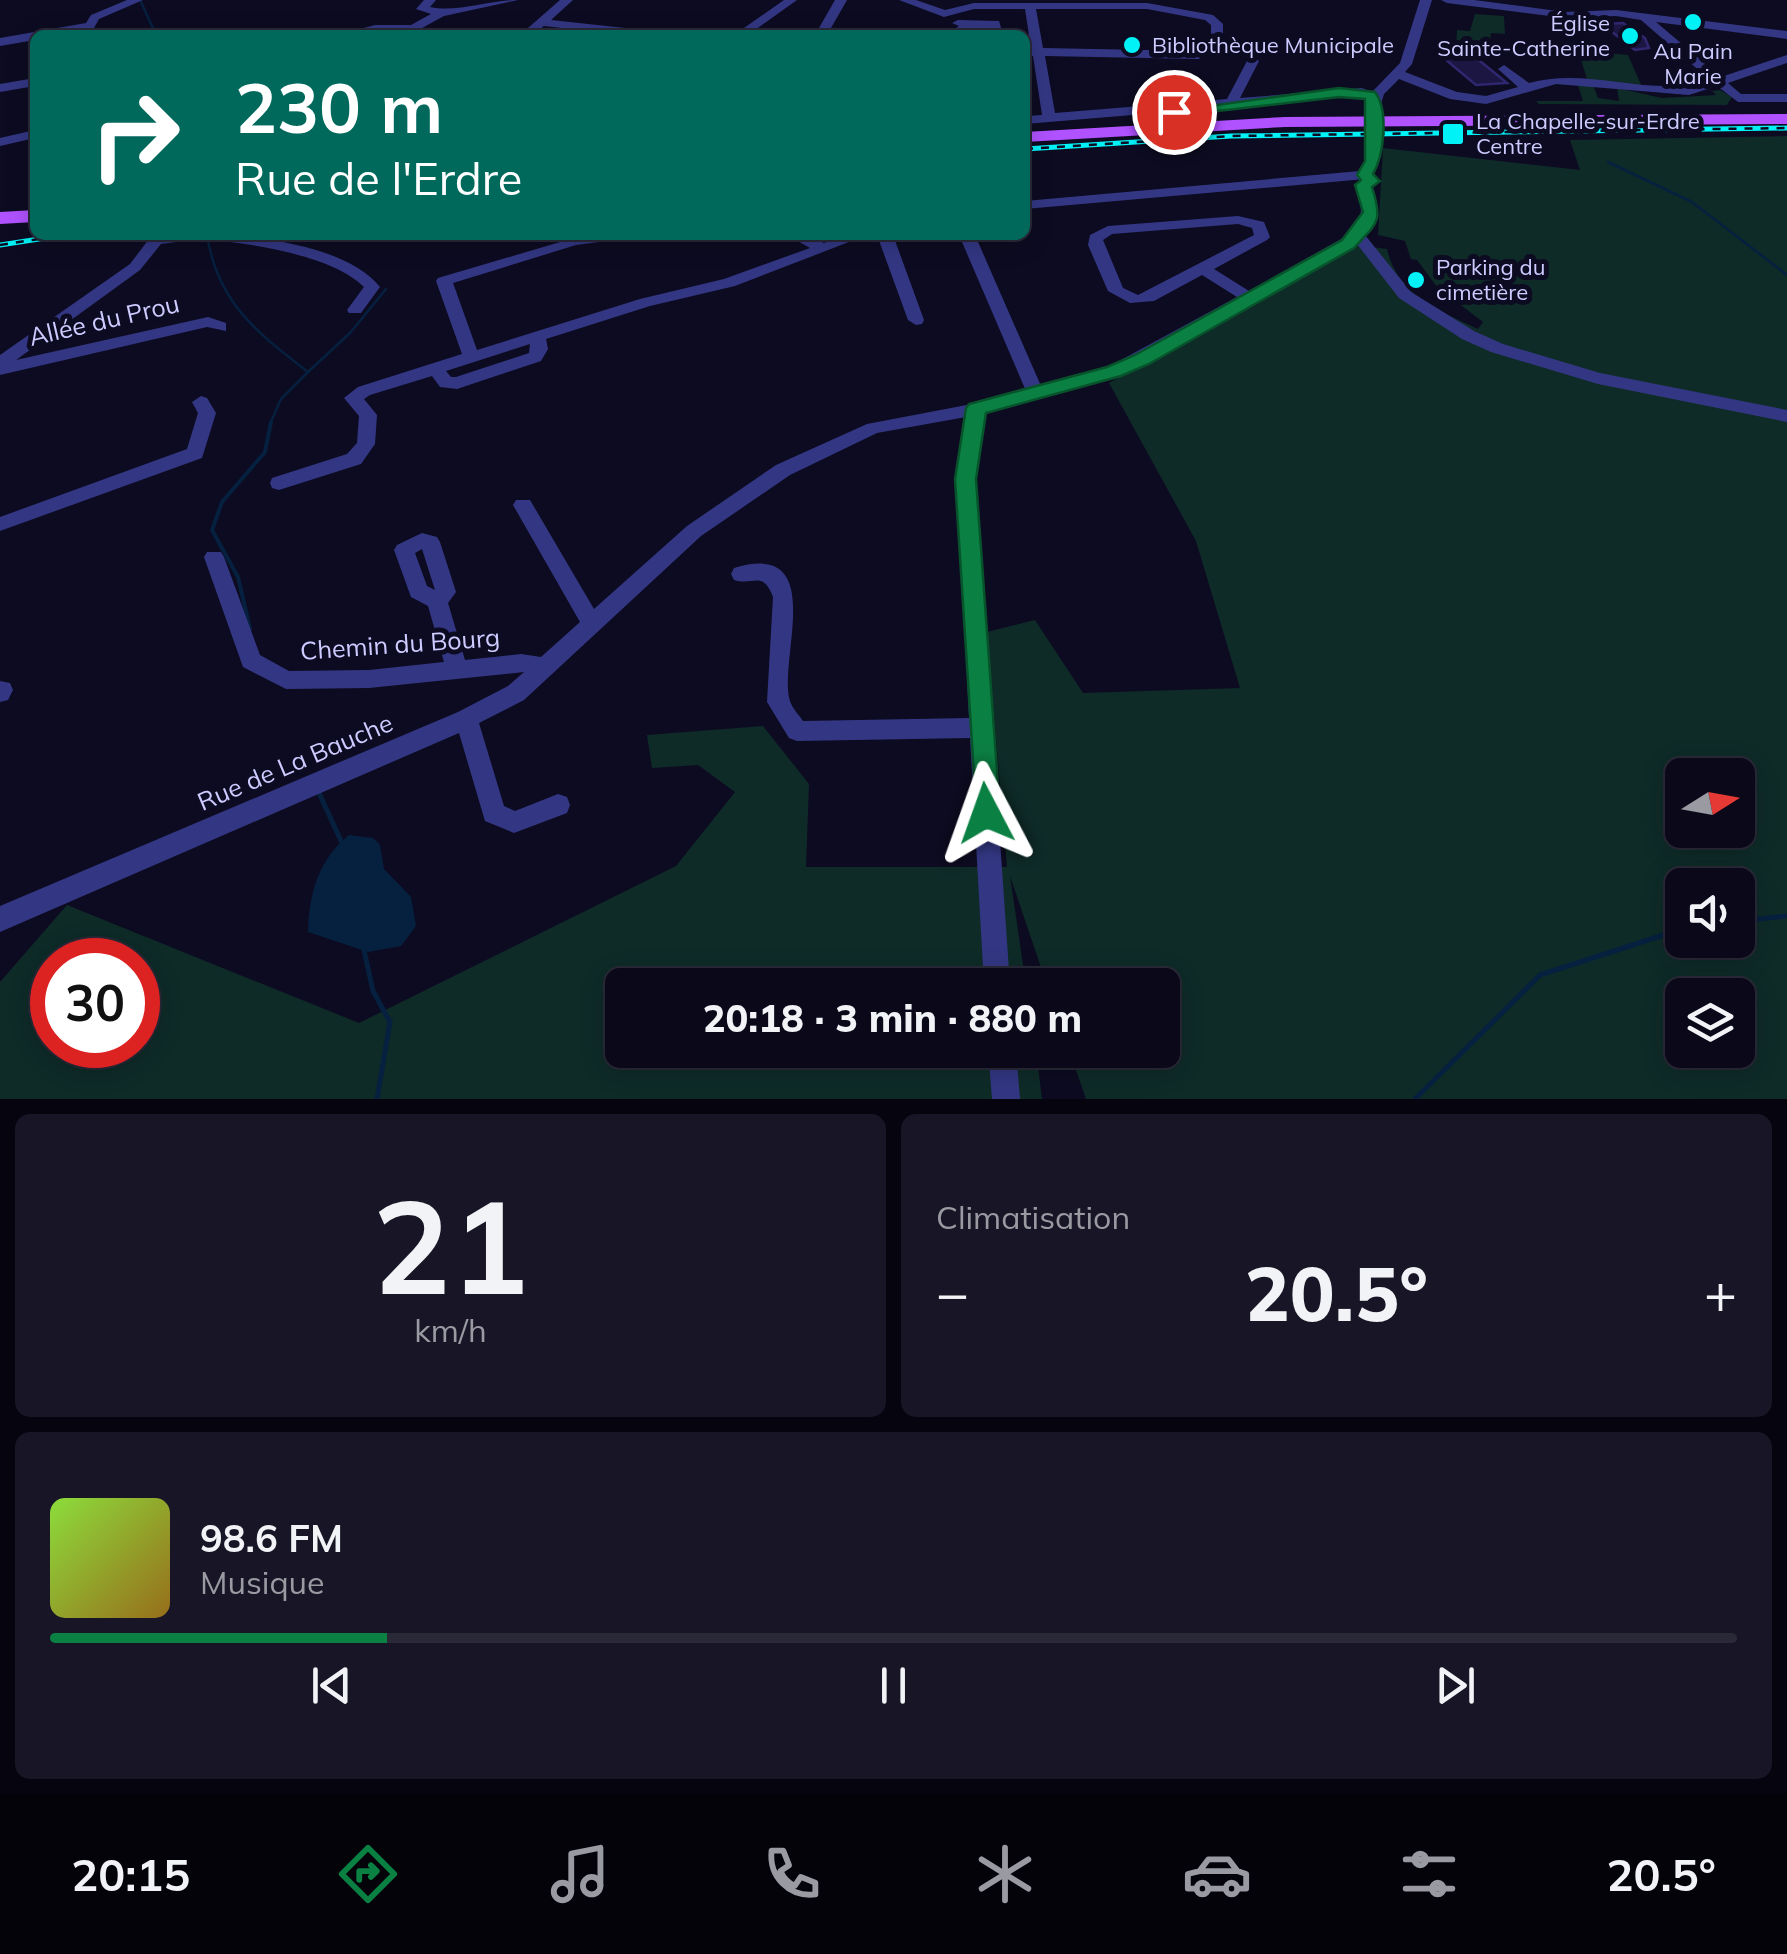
<!DOCTYPE html>
<html lang="fr">
<head>
<meta charset="utf-8">
<style>
	:root { --surface:#0a0819; --page:#181626; --text:#f1f3f6; --muted:#999aa2; --line:#2a2938; --accent:#0b8043 }
	body { margin:0; font-family:Mulish,sans-serif; background:var(--page); color:var(--text); height:100vh; display:flex; flex-direction:column; font-size:38px; white-space:nowrap }
	* { box-sizing:border-box; margin:0 }
	p { font-size:32px; color:var(--muted) }
	.icon { flex:none; width:55px; height:55px; fill:none; stroke:currentColor; stroke-width:2; stroke-linecap:round; stroke-linejoin:round }
	.map { position:relative; height:1099px; overflow:hidden }
	.details { display:flex; flex-direction:column; gap:15px; padding:15px; background:#06040e; flex:1 }
	.details>* { flex:none }
	.banner { position:absolute; left:30px; top:30px; width:1000px; height:210px; border-radius:15px; box-shadow:0 5px 25px #0003,0 0 0 2px var(--line); background:#00695c; color:#fff; overflow:hidden }
	.needle { width:65px; rotate:79deg }
	.controls { position:absolute; left:1665px; top:758px; display:grid; gap:20px }
	.controls a { display:grid; place-items:center; width:90px; height:90px; border-radius:15px; background:var(--surface); box-shadow:0 5px 25px #0003,0 0 0 2px var(--line); font-size:50px }
	.speed { position:absolute; left:30px; top:938px; display:flex; gap:20px; font-size:50px; font-weight:700; text-align:center }
	.speed>* { display:grid; place-content:center; width:130px; height:130px; border-radius:50%; background:var(--surface); box-shadow:0 5px 25px #0003,0 0 0 2px var(--line); line-height:1 }
	.speed .limit { border:15px solid #d22; background:#fff; color:#111 }
	.pin { position:absolute; display:grid; place-items:center; width:85px; height:85px; color:#fff; margin:-42px; border:5px solid #fff; border-radius:50%; box-shadow:0 2px 10px #0007 }
	.me { position:absolute; width:110px; margin:-55px; rotate:356deg; stroke-linejoin:round; filter:drop-shadow(0 0 8px #0008) }
	.turn { display:flex; align-items:center; gap:35px; height:210px; padding:0 40px; font-size:45px }
	.turn .icon { width:130px; height:130px; stroke-width:2.5 }
	.turn b { display:block; font-size:70px; line-height:85px }
	.big { font-size:75px; font-weight:800; line-height:1.1 }
	.details .card { flex:1; display:flex; flex-direction:column; justify-content:center; gap:15px; min-width:0; padding:0 35px; border-radius:15px; background:var(--page) }
	.details .dial { align-items:center; gap:0 }
	.dial b { font-size:130px; line-height:1 }
	.song { display:flex; align-items:center; gap:30px }
	.cover { width:120px; height:120px; border-radius:15px; background:linear-gradient(135deg,hsl(90 70% 55%),hsl(40 70% 35%)) }
	.played { height:10px; border-radius:5px; background:linear-gradient(90deg,var(--accent) 20%,var(--line) 20%) }
	.keys { display:flex; justify-content:space-around; direction:ltr }
	.heat { display:flex; justify-content:space-between; align-items:center; font-size:55px; direction:ltr }
	.details .tiles { flex:1; display:grid; gap:15px; grid-template-columns:1fr 1fr }
	.card:last-child { grid-column:span 2 }
	.trip { position:absolute; left:605px; top:968px; width:575px; height:100px; border-radius:15px; background:var(--surface); box-shadow:0 5px 25px #0003,0 0 0 2px var(--line); font-weight:800; line-height:100px; text-align:center }
	.tabs { display:flex; height:160px; justify-content:space-around; align-items:center; background:#04030a; color:var(--muted) }
	.tabs .icon { width:70px; height:70px }
	.tabs .active { color:var(--accent) }
	.tabs b { font-size:45px; color:var(--text) }
	.map>svg:first-child { display:block }
</style>
</head>
<body>
<div class="map">
<svg width="1787" height="1099" viewBox="0 0 1787 1099">
	<rect width="100%" height="100%" fill="#0d0b21"/>
	<!-- green -->
	<g fill="#0e2b28" fill-rule="evenodd">
		<polygon points="1475,14 1504,16 1505,34 1491,33 1489,49 1456,50 1457,30 1470,31"/>
		<polygon points="1578,50 1628,55 1642,87 1587,79"/>
		<polygon points="1558,83 1593,85 1598,98 1619,101 1617,88 1662,98 1716,95 1712,91 1720,90 1732,97 1727,105 1539,104 1536,101 1583,101 1578,85 1548,84"/>
		<path d="M1787 136V1099H1086L1069 1050H1162V985H1047L1010 876 1026 985H622V1050H1036L1042 1099H0V982L67 905 359 1023 676 866 735 792 698 765 652 768 647 735 763 726 809 784 806 867H1007L987 632 1035 620 1083 693 1240 688 1196 541 1109 383 1357 245 1387 249C1397 295 1440 311 1478 329L1483 322 1437 287 1417 260 1411 259 1405 241 1378 235 1383 148 1580 170 1570 140ZM1682 775H1738V830H1682ZM1682 885H1738V940H1682ZM52 960H138V1045H52ZM1682 995H1738V1050H1682Z"/>
	</g>
	<!-- water -->
	<path fill="#06203f" d="M349 835 373 838 380 845 384 869 411 897 416 926 401 946 368 952 308 932C309 894 318 860 349 835Z"/>
	<g fill="none" stroke-linecap="round" stroke-linejoin="round">
		<!-- stream-far2 -->
		<g stroke="#06203f" stroke-width="2.5">
			<polyline points="141,2 156,35"/>
			<polyline points="1608,162 1692,202 1787,275"/>
			<path d="M208 240C219 304 259 334 308 372L281 399 270 424"/>
			<polyline points="308,372 350,333 386,289"/>
		</g>
		<!-- stream-far1 -->
		<polyline stroke="#06203f" stroke-width="4" points="250,629 238,577 212,530 222,502 265,452 271,422"/>
		<!-- stream -->
		<g stroke="#06203f" stroke-width="5">
			<polyline points="319,793 342,843"/>
			<polyline points="1738,921 1787,916"/>
			<polyline points="364,950 373,991 390,1022 377,1099"/>
			<polyline points="1415,1099 1540,975 1682,929"/>
		</g>
	</g>
	<!-- building -->
	<g fill="#1c1643" stroke="#2f2770" stroke-width="2.5">
		<polygon points="1623,23 1645,38 1649,48 1635,50 1602,24"/>
		<polygon points="1465,52 1474,56 1507,83 1476,85 1440,55"/>
	</g>
	<g fill="none" stroke-linecap="round" stroke-linejoin="round">
		<!-- minor -->
		<g fill="#333783" fill-rule="evenodd">
			<polygon points="127,0 143,0 99,19 90,35 78,35 81,31 35,35 35,40 0,46 0,38 86,23 91,15"/>
			<path d="M424 0H436L430 7C457 13 489 0 518 0L444 16 413 33 337 35 375 25H411L431 14 416 9Z"/>
			<polygon points="560,0 573,0 551,20 653,31 659,35 623,35 544,26 533,35 520,35"/>
			<polygon points="784,0 797,0 748,35 734,35"/>
			<polygon points="835,0 847,0 827,35 815,35"/>
			<path d="M899 0H916L945 10 974 3H1147L1213 15 1223 24V36L1199 59 1045 56 1055 113 1227 99 1247 61 1253 57 1259 61 1240 98 1362 88 1372 92 1400 63 1420 0H1432L1412 64 1405 72 1457 92 1486 96 1518 87 1498 69 1504 65 1529 83C1588 66 1652 99 1710 80L1641 20 1616 16 1565 18 1447 3 1441 0H1474L1565 12 1616 10 1787 31V39L1656 22 1721 77 1787 55V63L1728 83 1741 94H1787V102H1738L1717 86 1689 95 1556 84 1486 104 1450 99 1399 79 1384 94 1378 114 1373 115 1366 111 1369 102 1360 96 1025 124V116L1042 115 1033 56 1025 55V49L1031 48 1025 9H974L944 17ZM1036 9H1147L1205 20 1211 25V35L1196 51 1043 48Z"/>
			<polygon points="958,20 999,21 1002,31 996,35 955,32 953,30 959,26 952,23"/>
			<polygon points="35,78 35,86 0,92 0,84"/>
			<polygon points="1372,124 1379,128 1379,161 1370,178 1365,179 1025,209 1025,201 1360,171 1365,161 1365,128"/>
			<polygon points="35,130 35,138 0,146 0,138"/>
			<path d="M1363 181 1370 185 1376 211 1365 235 1411 292 1474 331 1503 344 1600 373 1787 410V422L1598 384 1491 352 1462 339 1399 298 1357 244 1257 302 1120 375 984 414 975 479 1010 985H984L970 738 797 741 789 738 767 702 773 597C763 570 754 586 734 580L731 574 734 568C830 539 777 661 790 701 792 708 799 715 803 721L969 718 957 479 966 417 877 433 790 475 701 536 524 700 479 723 504 806 515 811 558 794 567 797 570 805 567 813 514 833 485 821 459 733 0 932V906L458 712 508 686 524 672 369 688 286 689 243 667 204 557 207 552H221L224 557 260 655 289 671 369 670 444 662 428 606 411 597 394 550 397 545 422 533 437 537 440 542 456 592 448 603 465 660 521 654 541 657 580 622 513 505 516 500H530L594 609 687 526 776 465 867 424 993 400 1026 391 959 235H975L1041 386 1108 367 1237 297 1202 275 1154 301 1130 303 1108 291 1088 245 1090 235 1108 226 1238 216 1264 222 1270 237 1267 240 1214 269 1249 291 1350 234C1365 219 1362 204 1356 185ZM1238 224 1252 228 1254 235 1138 295 1123 288 1103 240 1112 234ZM422 549 435 590 427 586 415 553Z"/>
			<polygon points="152,235 199,235 191,240 161,244 140,270 16,360 208,317 226,323 226,331 207,327 0,375 0,355 130,264"/>
			<path d="M207 235C257 235 347 246 380 287L361 313H349L347 310 364 287C333 256 257 245 215 240Z"/>
			<path d="M584 235H622L614 240 576 245 453 283 477 350 640 299 724 279 810 248 787 235H807L824 243 845 235H867L735 286 650 306 546 339 548 349 541 361 457 389 440 387 432 376 370 395 364 399 377 415 375 444 361 464 279 490 272 488 270 483 272 478 347 454 357 443 359 416 344 398 358 387 462 354 436 281 438 278ZM530 344 529 353 456 377H451L446 371Z"/>
			<polygon points="877,235 893,235 924,320 922,324 916,325 908,320"/>
			<polygon points="201,396 207,398 216,413 202,458 0,531 0,517 187,449 198,413 192,402"/>
			<polygon points="0,681 10,683 13,690 8,700 0,702"/>
			<polygon points="988,1050 1016,1050 1020,1099 992,1099"/>
		</g>
		<!-- major -->
		<g fill="#b052ff" fill-rule="evenodd">
			<polygon points="1787,114 1787,124 1285,127 1025,142 1025,132 1285,117"/>
			<polygon points="35,210 35,222 0,224 0,212"/>
		</g>
		<!-- rail casing -->
		<g stroke="#00f2f6" stroke-width="5">
			<g id="rail">
				<polyline points="1025,149 1231,136 1787,128"/>
				<polyline points="0,245 65,235"/>
			</g>
		</g>
		<!-- rail -->
		<use href="#rail" stroke="#0d0b21" stroke-width="2.5" stroke-dasharray="8" stroke-linecap="butt"/>
		<!-- minor-bridge -->
		<polyline stroke="#333783" stroke-width="12" points="1371,117 1372,128"/>
	</g>
	<!-- route -->
	<path fill="#0b8043" stroke="#07532c" stroke-width="2.5" d="M1339 88 1375 92C1389 110 1384 155 1373 174L1380 181 1372 187C1383 222 1378 222 1354 248L1149 364 1121 376 986 413 976 479 1000 813 996 822 986 826 977 822 955 479 966 408 969 404 1107 367 1135 355 1342 240 1363 212 1355 185 1361 180 1357 175 1365 161V99L1339 97 1174 116 1167 112Z"/>
	<!-- markers -->
	<g fill="#00f2f6" stroke="#0d0b21" stroke-width="4">
		<circle cx="1693" cy="22" r="10"/>
		<circle cx="1630" cy="36" r="10"/>
		<circle cx="1132" cy="45" r="10"/>
		<rect x="1441" y="122" width="24" height="24" rx="5"/>
		<circle cx="1416" cy="280" r="10"/>
	</g>
	<g text-anchor="middle" stroke-width="10" stroke-linejoin="round" paint-order="stroke">
		<!-- far-poi labels -->
		<g font-size="22" fill="#cdcbff" stroke="#0d0b21" text-anchor="start">
			<text x="1610" y="31" text-anchor="end">Église<tspan x="1610" dy="25">Sainte-Catherine</tspan></text>
			<text x="1152" y="53">Bibliothèque Municipale</text>
			<text x="1693" y="59" text-anchor="middle">Au Pain<tspan x="1693" dy="25">Marie</tspan></text>
			<text x="1476" y="129">La Chapelle-sur-Erdre<tspan x="1476" dy="25">Centre</tspan></text>
			<text x="1436" y="275">Parking du<tspan x="1436" dy="25">cimetière</tspan></text>
		</g>
		<!-- street labels -->
		<g font-size="25" fill="#cdcbff" stroke="#0d0b21">
			<text transform="translate(104 320) rotate(-13)" y="9">Allée du Prou</text>
			<text transform="translate(400 644) rotate(-4)" y="9">Chemin du Bourg</text>
			<text transform="translate(295 762) rotate(-23)" y="9">Rue de La Bauche</text>
		</g>
	</g>
</svg>
<div class="controls">
<a><svg class="needle" viewBox="-14 -14 28 28"><path d="M0-13l5 13h-10z" fill="#e53935"/><path d="M0 13l5-13h-10z" fill="#999aa2"/></svg></a>
<a><svg class="icon" aria-label="sound" viewBox="0 0 24 24"><path d="M4 9h4l5-4v14l-5-4H4zM17 9q2 3 0 6"/></svg></a>
<a><svg class="icon" aria-label="layers" viewBox="0 0 24 24"><path d="M12 4l9 5-9 5-9-5zM3 14l9 5 9-5"/></svg></a>
</div>
<div class="speed"><div class="limit">30</div></div>
<div class="pin" style="left:1174px;top:112px;background:#d93025"><svg class="icon" aria-label="arrive" viewBox="0 0 24 24"><path d="M6 21V4h12l-3 4 3 4H6"/></svg></div>
<svg class="me" style="left:986px;top:813px" viewBox="-20 -20 40 40"><path d="M0-17L14 15 0 8-14 15z" fill="#0b8043" stroke="#fff" stroke-width="4"/></svg>
<div class="trip">20:18 · 3 min · 880 m</div>
<div class="banner">
<div class="turn"><svg class="icon" aria-label="right" viewBox="0 0 24 24"><path d="M7 20v-9h11M14 6l5 5-5 5"/></svg><div><b>230 m</b>Rue de l'Erdre</div></div>
</div>
</div>
<section class="details">
<div class="tiles">
<div class="card dial"><b>21</b><p>km/h</p></div>
<div class="card"><p>Climatisation</p>
<div class="heat"><a>−</a><b class="big">20.5°</b><a>+</a></div>
</div>
<div class="card">
<div class="song"><i class="cover"></i><div><b>98.6 FM</b><p>Musique</p></div></div>
<div class="played"></div>
<div class="keys"><svg class="icon" aria-label="previous" viewBox="0 0 24 24"><path d="M18 5L8 12l10 7zM5 5v14"/></svg><svg class="icon" aria-label="pause" viewBox="0 0 24 24"><path d="M8 5v14M16 5v14"/></svg><svg class="icon" aria-label="next" viewBox="0 0 24 24"><path d="M6 5l10 7-10 7zM19 5v14"/></svg></div>
</div>
</div>
</section>
<nav class="tabs">
<b>20:15</b>
<svg class="icon active" aria-label="directions" viewBox="0 0 24 24"><path d="M12 3l9 9-9 9-9-9zM9 14v-3h6M13 9l2 2-2 2"/></svg>
<svg class="icon" aria-label="music" viewBox="0 0 24 24"><path d="M9 18V5l10-2v13"/><circle cx="6" cy="18" r="3"/><circle cx="16" cy="16" r="3"/></svg>
<svg class="icon" aria-label="phone" viewBox="0 0 24 24"><path d="M5 4h4l2 5-3 2q2 4 5 5l2-3 5 2v4C11 20 4 13 5 4z"/></svg>
<svg class="icon" aria-label="climate" viewBox="0 0 24 24"><path d="M12 3v18M4 7l16 10M4 17L20 7"/></svg>
<svg class="icon" aria-label="car" viewBox="0 0 24 24"><path d="M5 17H2v-5l4-1 3-4h7l3 4 3 1v5h-3M9 17h6M6 11h13"/><circle cx="7" cy="17" r="2"/><circle cx="17" cy="17" r="2"/></svg>
<svg class="icon" aria-label="filters" viewBox="0 0 24 24"><path d="M4 7h16M4 17h16"/><circle cx="9" cy="7" r="2"/><circle cx="15" cy="17" r="2"/></svg>
<b>20.5°</b>
</nav>
</body>
</html>
